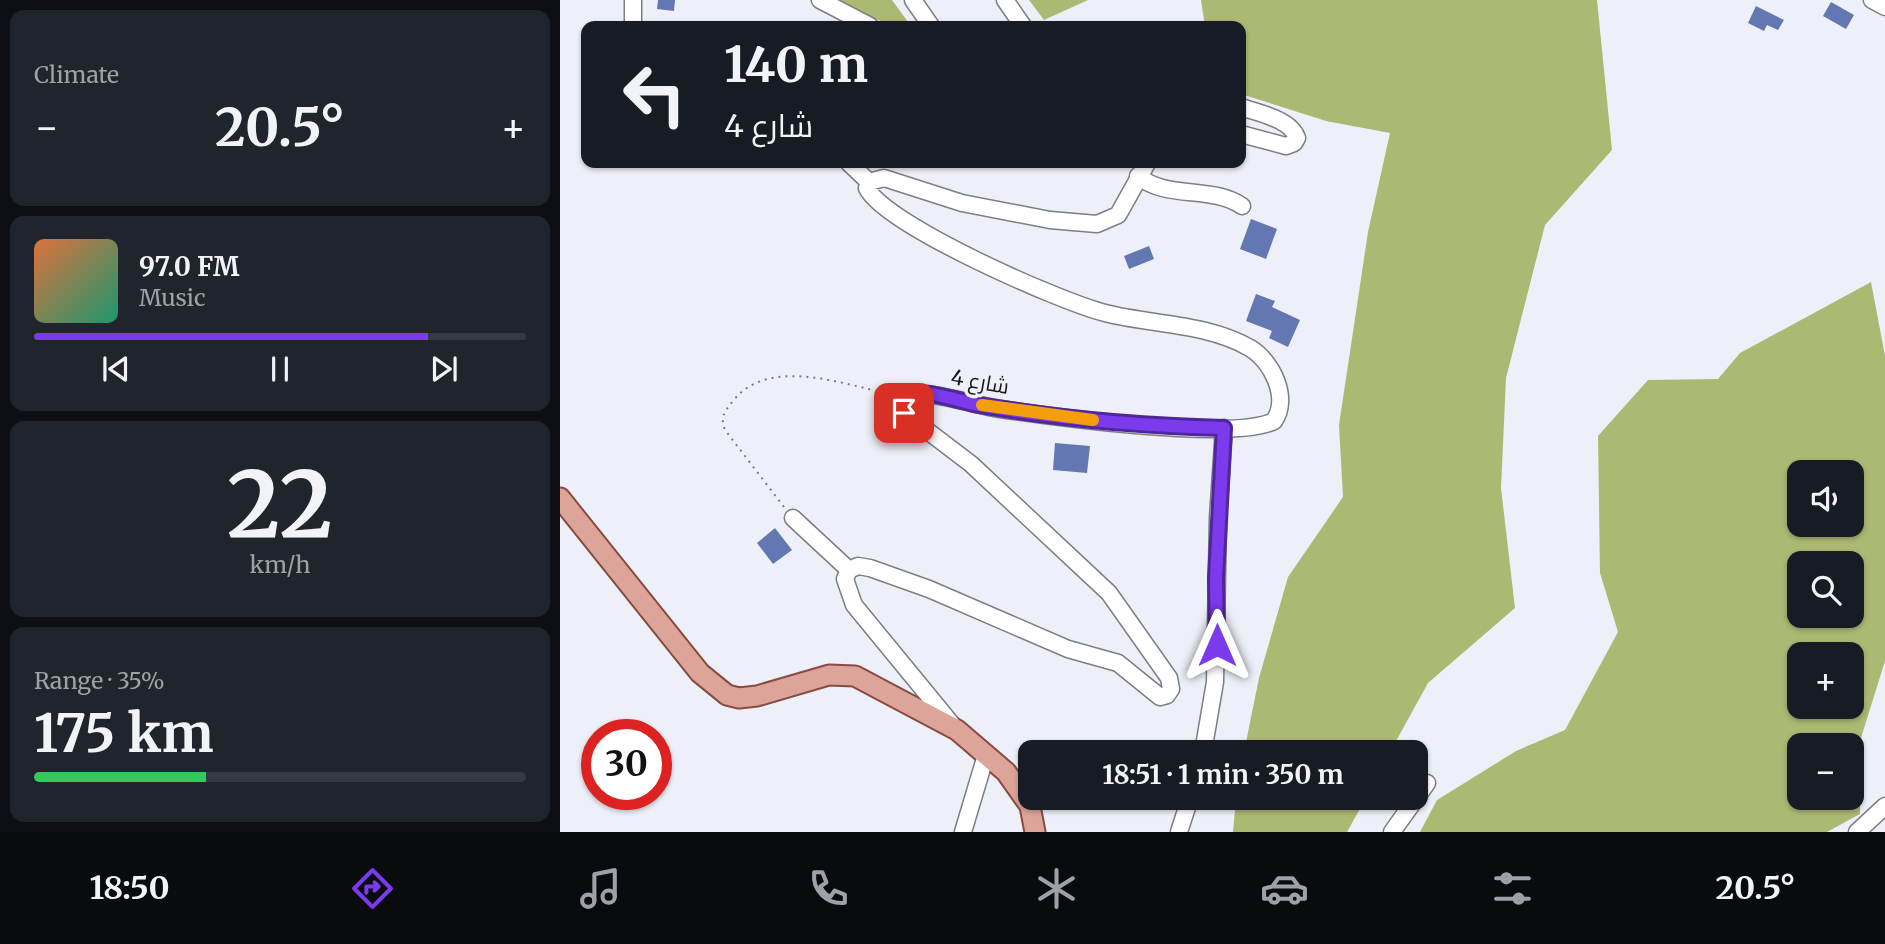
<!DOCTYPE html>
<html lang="en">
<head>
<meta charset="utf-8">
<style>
	:root { --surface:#171b24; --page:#20242c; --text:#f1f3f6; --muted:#9ea1a6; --line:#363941; --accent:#7c3aed }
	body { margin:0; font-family:Merriweather,Cairo,serif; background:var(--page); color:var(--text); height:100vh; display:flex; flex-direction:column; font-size:26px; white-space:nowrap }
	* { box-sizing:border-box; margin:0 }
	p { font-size:23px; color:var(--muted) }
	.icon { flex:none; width:38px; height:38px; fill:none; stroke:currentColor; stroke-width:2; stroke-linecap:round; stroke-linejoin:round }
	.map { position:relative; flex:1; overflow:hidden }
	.drawer { display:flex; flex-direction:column; gap:10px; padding:10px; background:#0d0f14; width:560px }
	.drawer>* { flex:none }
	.guide { position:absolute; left:21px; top:21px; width:665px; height:147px; border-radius:14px; box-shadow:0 2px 5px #0004; background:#171b24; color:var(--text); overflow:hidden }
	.controls { position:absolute; left:1227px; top:460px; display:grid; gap:14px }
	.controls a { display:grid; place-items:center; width:77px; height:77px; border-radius:14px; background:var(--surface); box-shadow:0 2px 5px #0004; font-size:35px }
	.speed { position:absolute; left:21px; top:719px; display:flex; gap:14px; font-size:35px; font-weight:700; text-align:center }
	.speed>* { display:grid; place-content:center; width:91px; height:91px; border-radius:50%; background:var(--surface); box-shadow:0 2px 5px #0004; line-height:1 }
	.speed .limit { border:10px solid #d22; background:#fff; color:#111 }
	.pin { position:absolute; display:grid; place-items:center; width:60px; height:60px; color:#fff; margin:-30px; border-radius:14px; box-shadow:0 4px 10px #0006 }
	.me { position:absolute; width:77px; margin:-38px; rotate:0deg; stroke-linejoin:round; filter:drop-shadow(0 0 5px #0008) }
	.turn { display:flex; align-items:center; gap:24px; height:147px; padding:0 28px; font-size:32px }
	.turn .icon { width:91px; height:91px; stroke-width:2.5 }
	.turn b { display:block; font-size:49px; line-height:60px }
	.big { font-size:52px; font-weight:700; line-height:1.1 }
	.drawer .card { flex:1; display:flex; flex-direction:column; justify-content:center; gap:10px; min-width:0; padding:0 24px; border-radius:14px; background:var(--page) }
	.drawer .dial { align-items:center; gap:0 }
	.dial b { font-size:91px; line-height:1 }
	.song { display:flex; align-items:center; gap:21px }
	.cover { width:84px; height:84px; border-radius:10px; background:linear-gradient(135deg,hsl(20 70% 55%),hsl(160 70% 35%)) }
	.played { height:7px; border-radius:4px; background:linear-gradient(90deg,var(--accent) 80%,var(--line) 80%) }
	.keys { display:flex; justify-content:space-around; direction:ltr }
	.heat { display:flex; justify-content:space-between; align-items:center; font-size:38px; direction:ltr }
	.charge { height:10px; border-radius:5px; background:linear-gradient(90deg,#34c759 35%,var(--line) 0) }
	.trip { position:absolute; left:458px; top:740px; width:410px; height:70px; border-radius:14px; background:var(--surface); box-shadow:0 2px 5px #0004; font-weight:700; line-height:70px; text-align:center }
	.dock { display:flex; height:112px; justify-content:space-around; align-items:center; background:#090b0e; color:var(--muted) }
	.dock .icon { width:49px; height:49px }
	.dock .selected { color:var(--accent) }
	.dock b { font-size:32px; color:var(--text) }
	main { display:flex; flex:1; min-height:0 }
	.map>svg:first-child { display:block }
</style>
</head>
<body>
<main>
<section class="drawer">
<div class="card"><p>Climate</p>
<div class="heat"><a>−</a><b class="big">20.5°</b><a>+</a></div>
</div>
<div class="card">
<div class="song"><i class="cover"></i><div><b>97.0 FM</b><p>Music</p></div></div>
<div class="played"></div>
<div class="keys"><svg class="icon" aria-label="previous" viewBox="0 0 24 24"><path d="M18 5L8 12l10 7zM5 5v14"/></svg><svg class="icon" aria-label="pause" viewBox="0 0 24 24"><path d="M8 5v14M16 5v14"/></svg><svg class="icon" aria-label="next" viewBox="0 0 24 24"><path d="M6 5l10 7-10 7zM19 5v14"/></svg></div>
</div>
<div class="card dial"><b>22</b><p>km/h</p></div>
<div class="card"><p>Range · 35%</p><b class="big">175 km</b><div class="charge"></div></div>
</section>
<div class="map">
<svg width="1325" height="832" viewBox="0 0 1325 832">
	<rect width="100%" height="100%" fill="#edf0f8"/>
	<!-- forest -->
	<g fill="#acb973" fill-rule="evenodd">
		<path d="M278 0H332L351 26C324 26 300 13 278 0Z"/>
		<polygon points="469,0 528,0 484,20"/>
		<polygon points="641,0 1037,0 1052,150 985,225 946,378 941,488 955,608 868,683 830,752 684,752 699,678 728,577 783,497 779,425 808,232 830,133 766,121 681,94 681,26 645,26"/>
		<path d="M1311 282 1325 356V661L1300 741V814L1267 832H860L877 800 956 751 1005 730 1058 632 1040 573 1038 436 1088 380 1158 379 1180 353ZM1292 472V525H1239V472ZM1239 564H1292V616H1239ZM1292 654V707H1239V654ZM1239 746H1292V798H1239Z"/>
		<polygon points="676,798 806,798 787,832 673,832"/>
	</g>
	<!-- building -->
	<g fill="#6377b2">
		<polygon points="98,0 115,0 114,11 97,9"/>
		<polygon points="1271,2 1294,15 1286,29 1263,16"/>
		<polygon points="1196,6 1224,20 1218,30 1207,25 1204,31 1188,23"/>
		<polygon points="691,219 717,229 706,259 680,249"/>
		<polygon points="589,246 594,259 569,269 564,256"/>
		<polygon points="696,294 715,301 712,307 740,320 728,347 709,338 712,331 686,321"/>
		<polygon points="495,443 530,446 527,473 493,470"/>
		<polygon points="215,528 232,550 213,564 197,543"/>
	</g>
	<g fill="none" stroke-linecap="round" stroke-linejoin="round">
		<!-- minor casing -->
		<g stroke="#7b7e85" stroke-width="19">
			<g id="minor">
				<polyline points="73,0 73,26"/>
				<polyline points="260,0 310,26"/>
				<polyline points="353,0 371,26"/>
				<polyline points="445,0 463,26"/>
				<polyline points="1312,0 1325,7"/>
				<path d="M681 107C698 113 731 119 737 138L734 143 726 146 681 134"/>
				<polyline points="289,163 309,182"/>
				<path d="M578 176C607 200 651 185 682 206"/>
				<polyline points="233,518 289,570"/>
				<path d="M395 728 294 605 285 579 289 570 298 566 310 568 369 589 508 649 558 663 600 697 607 695 611 689 609 678 549 593 411 464 344 413 340 407V397C358 387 412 404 434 408 487 416 672 442 714 421 730 398 712 361 690 348 647 323 592 325 545 313 501 302 325 225 307 188L309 182 324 178 402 203 490 220 537 224 558 215 587 163"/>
				<polyline points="643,752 655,682 658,518 664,428"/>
				<polyline points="403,832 426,755"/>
				<polyline points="619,832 630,798"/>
				<polyline points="832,832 867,783"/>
				<polyline points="1297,832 1325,806"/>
			</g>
		</g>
		<!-- major casing -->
		<g stroke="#894b41" stroke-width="23">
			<polyline id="major" points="0,498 140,673 167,695 179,698 197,696 269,675 295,676 397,730 446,772 470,806 475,832"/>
		</g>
		<!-- path -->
		<path stroke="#787a80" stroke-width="2" stroke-dasharray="2 5" stroke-linecap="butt" d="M224 507 165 430C160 417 164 412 173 401 208 356 283 384 329 394"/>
		<!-- minor -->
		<use href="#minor" stroke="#fff" stroke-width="16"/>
		<!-- major -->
		<use href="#major" stroke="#dda49a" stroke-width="19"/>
	</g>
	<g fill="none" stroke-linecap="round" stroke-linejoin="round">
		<!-- route casing -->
		<g stroke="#51269a" stroke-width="18">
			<path id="route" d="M344 413 338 401 340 397C360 386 397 401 419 405 500 419 582 426 664 428L656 578 657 645"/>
		</g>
		<!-- route -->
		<use href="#route" stroke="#7c3aed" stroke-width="12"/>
		<!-- slow -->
		<polyline stroke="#f59e0b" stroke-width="12" points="422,405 533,420"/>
	</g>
	<g text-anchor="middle" stroke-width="7" stroke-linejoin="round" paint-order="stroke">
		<!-- street labels -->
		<g font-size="21" fill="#151619" stroke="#edf0f8">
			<text transform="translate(420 382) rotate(10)" y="7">شارع 4</text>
		</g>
	</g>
</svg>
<div class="controls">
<a><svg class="icon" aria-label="sound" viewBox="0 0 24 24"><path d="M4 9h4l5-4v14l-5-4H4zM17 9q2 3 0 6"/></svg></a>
<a><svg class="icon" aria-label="search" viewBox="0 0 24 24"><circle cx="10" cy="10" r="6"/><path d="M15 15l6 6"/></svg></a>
<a>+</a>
<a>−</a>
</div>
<div class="speed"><div class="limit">30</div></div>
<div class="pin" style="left:344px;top:413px;background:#d93025"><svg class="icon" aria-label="arrive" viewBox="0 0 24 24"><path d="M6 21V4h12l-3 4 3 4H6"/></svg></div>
<svg class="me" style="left:657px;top:645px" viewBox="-20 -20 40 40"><path d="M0-17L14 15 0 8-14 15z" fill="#7c3aed" stroke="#fff" stroke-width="4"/></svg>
<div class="trip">18:51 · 1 min · 350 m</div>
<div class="guide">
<div class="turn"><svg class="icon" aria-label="left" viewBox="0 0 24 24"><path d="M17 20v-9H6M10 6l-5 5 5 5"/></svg><div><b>140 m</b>شارع 4</div></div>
</div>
</div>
</main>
<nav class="dock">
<b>18:50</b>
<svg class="icon selected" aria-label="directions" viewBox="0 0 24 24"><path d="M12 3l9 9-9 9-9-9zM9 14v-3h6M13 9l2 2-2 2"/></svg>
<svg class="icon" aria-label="music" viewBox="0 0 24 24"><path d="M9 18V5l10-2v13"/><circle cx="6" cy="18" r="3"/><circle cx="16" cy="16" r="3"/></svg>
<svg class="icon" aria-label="phone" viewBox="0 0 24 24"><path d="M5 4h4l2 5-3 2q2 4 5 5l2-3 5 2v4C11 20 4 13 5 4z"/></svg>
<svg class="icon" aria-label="climate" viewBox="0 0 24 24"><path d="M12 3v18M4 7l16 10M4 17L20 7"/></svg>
<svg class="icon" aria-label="car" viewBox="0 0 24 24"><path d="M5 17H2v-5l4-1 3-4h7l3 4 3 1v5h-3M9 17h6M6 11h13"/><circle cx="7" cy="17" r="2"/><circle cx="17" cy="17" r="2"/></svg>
<svg class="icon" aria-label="filters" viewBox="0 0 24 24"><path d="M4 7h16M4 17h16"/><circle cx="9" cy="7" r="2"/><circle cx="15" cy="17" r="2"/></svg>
<b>20.5°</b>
</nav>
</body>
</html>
